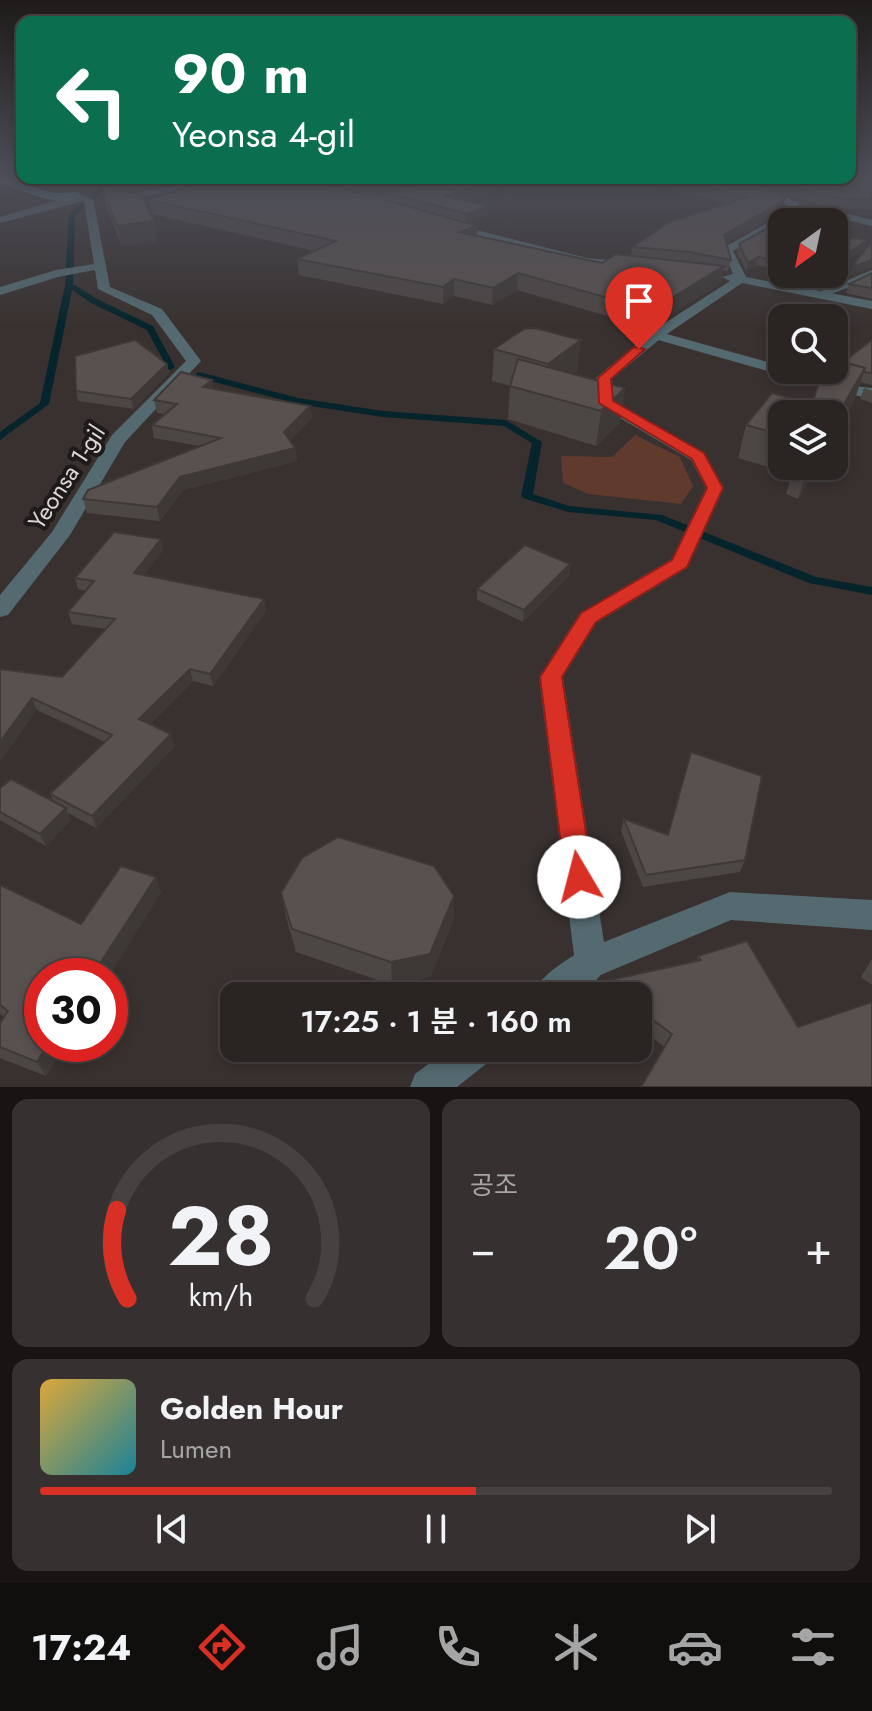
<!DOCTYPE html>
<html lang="ko">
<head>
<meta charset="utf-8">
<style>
	:root { --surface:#2a2523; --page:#363130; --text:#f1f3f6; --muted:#a5a5a6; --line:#464241; --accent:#d93025 }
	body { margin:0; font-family:Jost,"Noto Sans KR",sans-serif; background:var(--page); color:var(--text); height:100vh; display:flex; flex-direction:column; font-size:30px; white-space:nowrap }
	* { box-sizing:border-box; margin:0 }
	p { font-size:26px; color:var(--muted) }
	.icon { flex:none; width:44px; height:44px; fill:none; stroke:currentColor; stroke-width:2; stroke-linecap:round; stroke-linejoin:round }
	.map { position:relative; height:1087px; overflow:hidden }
	.drawer { display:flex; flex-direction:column; gap:12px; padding:12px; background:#171413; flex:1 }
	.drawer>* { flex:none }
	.banner { position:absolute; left:16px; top:16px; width:840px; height:168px; border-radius:16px; box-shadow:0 4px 12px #0003,0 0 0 2px var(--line); background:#0b6e4f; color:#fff; overflow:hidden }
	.needle { width:52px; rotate:213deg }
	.buttons { position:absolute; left:768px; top:208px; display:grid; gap:16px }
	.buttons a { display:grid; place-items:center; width:80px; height:80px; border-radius:16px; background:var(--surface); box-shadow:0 4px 12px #0003,0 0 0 2px var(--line); font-size:40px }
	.speed { position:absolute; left:24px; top:958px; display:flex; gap:16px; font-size:40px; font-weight:700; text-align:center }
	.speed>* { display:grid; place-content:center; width:104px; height:104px; border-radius:50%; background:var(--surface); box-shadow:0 4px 12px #0003,0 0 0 2px var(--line); line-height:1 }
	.speed .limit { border:12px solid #d22; background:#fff; color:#111 }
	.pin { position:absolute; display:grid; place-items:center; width:68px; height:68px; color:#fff; margin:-82px -34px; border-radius:50% 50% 50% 0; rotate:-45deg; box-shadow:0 0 8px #0007 }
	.pin .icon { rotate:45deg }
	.me { position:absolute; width:88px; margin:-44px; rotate:352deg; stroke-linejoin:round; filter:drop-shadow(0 0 6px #0008) }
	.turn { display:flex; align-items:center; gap:28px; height:168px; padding:0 24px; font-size:36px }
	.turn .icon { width:104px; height:104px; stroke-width:2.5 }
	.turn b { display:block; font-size:56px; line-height:68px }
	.big { font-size:60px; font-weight:600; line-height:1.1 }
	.drawer .widget { flex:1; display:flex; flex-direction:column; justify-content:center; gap:12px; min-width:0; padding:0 28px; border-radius:16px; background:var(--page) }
	.drawer .dial { align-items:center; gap:0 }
	.dial svg { height:208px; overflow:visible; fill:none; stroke:var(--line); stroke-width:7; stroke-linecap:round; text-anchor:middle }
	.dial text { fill:var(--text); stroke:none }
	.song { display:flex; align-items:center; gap:24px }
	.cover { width:96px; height:96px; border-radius:12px; background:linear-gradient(135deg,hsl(40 70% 55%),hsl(190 70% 35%)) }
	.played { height:8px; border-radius:4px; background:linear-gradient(90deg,var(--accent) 55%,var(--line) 55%) }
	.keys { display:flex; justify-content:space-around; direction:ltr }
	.heat { display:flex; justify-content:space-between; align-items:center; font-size:44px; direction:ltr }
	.drawer .tiles { flex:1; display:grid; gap:12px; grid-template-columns:1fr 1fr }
	.widget:last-child { grid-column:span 2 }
	.trip { position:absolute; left:220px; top:982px; width:432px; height:80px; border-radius:16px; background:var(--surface); box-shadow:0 4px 12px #0003,0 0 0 2px var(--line); font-weight:600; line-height:80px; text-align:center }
	.tab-bar { display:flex; height:128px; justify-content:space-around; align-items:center; background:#110f0e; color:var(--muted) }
	.tab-bar .icon { width:56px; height:56px }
	.tab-bar .selected { color:var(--accent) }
	.tab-bar b { font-size:36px; color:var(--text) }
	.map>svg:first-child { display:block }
</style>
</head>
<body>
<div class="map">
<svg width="872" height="1087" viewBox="0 0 872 1087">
	<rect width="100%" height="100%" fill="#38312f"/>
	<!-- green -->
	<polygon fill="#5f3a2d" points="635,435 680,457 693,486 681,504 588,494 563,483 561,456 612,457"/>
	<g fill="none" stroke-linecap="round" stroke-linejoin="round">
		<!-- stream -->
		<g fill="#05242b" fill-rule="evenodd">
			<polygon points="112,178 118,178 75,215 73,284 97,299 153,326 175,367 171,370 168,369 147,330 91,303 72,290 49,404 0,440 0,432 40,403 65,285 69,214"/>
			<polygon points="199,372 298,398 383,411 506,420 542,442 533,494 569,506 662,515 816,577 872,587 872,595 809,583 656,520 568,512 523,498 521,496 532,443 504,426 383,417 298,404 196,377 195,375"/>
		</g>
		<!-- lane -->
		<g fill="#546a70" fill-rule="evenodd">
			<polygon points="378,178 392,178 427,189 366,206 366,202 412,189"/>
			<polygon points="789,200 872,220 872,226 786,205"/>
			<polygon points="101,263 107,266 105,268 58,277 0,295 0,287 56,270"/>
			<polygon points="872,270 872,278 824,297 814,294"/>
			<path d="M656 331 782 366V370C813 370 841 386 872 388V398L852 395 651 338 649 335Z"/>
			<path d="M591 947 603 952 607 963C592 998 564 996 531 996 540 975 570 956 591 947Z"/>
			<polygon points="450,1048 497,1048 491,1060 457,1087 410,1087 415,1074"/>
		</g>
		<!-- street -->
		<g fill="#546a70" fill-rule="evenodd">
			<path d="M742 178C761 178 786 191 798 207L786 221 733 251 746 277 872 301V309L742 283 661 338 612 379 614 401 704 453 724 488 687 568 596 623 563 677 604 942 730 892 872 900V930L731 920 591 979 579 974 575 963 539 677 580 613 672 559 706 488 691 460 600 406 596 378 651 332 730 281 722 277 733 274 723 248 778 217 788 207 784 201Z"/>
			<polygon points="213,181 216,186 110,200 105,197"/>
			<polygon points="78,194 93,199 110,287 162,309 201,361 125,442 70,535 8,615 0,617 0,595 52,532 112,435 186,361 152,315 98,289 84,201 0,223 0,217"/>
			<polygon points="453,224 587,258 629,262 635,265 629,268 587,264 449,229 448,227"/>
		</g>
		<!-- secondary -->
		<path fill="#648992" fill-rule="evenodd" d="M0 176 54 193 77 192 82 195C62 211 21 190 0 182Z"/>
	</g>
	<!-- wall -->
	<g fill="#4c4644">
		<polygon points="872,175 872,209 833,208 794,198 766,180 756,178 850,178"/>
		<polygon points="312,178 398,178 402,189 374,197 387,200 387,193 420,184 402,178 530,178 462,201 488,206 487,216 469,224 477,226 477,236 602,263 631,255 632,247 728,203 622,178 754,178 786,197 784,207 776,215 726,243 731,260 728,271 723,270 721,283 649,328 517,290 492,305 454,296 443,304 299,275 297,259 314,251 152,214 149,200 312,181"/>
		<polygon points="102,187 158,242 122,246 106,206"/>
		<polygon points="800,204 830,211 829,222 782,222 782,271 756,265 746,271 737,252 739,244 789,216"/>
		<polygon points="872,273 872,299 846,293 849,284"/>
		<polygon points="795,274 828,274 820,280"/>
		<polygon points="872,340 872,385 860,382 855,399 834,436 834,414 782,414 782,466 817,466 798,499 786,494 792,474 738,458 746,425 772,393 812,404 823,370 834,370 834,360 843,362"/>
		<polygon points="494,349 577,371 574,374 625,388 620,422 596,446 508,419 510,386 492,381"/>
		<polygon points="167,364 169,373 134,409 78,401 76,391"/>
		<polygon points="864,388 872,391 872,403 860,399"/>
		<polygon points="214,389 310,406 312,418 290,440 295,448 297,461 183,490 160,521 87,513 83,499 200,446 154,438 152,425 165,414 157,413 154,400"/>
		<polygon points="161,539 163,550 144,575 264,599 266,611 213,686 193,681 150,724 175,746 96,828 68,813 71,820 46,846 0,820 0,788 54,802 50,794 105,742 37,710 0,669 62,677 106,629 72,624 68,612 86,591 78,589 75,578"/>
		<polygon points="569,576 523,622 477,600 477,589"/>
		<polygon points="624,819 668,835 745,860 740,872 643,887 621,831"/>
		<polygon points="156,877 161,893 42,1044 66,1044 46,1076 0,1058 0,1047 4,1017 0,1013 0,885 81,924"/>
		<polygon points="281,893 454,896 454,919 430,977 392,985 296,952 286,917"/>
		<polygon points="698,956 798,1027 872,1087 665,1047 638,1027 638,996 598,996 601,982 696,961"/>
		<polygon points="872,959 872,985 861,977"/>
	</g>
	<!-- shaded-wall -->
	<g fill="#3e3937">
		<polygon points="502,178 530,178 445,206 445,196"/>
		<polygon points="401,179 402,189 369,198 369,188"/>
		<polygon points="786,197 784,207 776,215 722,245 724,235"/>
		<polygon points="488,206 487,216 467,224 467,214"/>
		<polygon points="154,221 158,242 122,246 117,226"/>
		<polygon points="477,226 477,241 459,232"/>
		<polygon points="867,240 865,248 834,270 834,263"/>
		<polygon points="758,257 756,265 746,271 748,263"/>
		<polygon points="872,260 872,268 849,276 852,267"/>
		<polygon points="724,266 721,283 649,328 652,310"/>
		<polygon points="518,273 517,290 492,305 493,288"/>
		<polygon points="454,279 454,296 443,304 443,287"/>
		<polygon points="581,340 577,371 545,397 548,364"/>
		<polygon points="167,364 169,373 134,409 131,399"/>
		<polygon points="865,368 855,399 834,436 834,421"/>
		<polygon points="212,380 214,392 203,387"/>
		<polygon points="625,388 620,422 596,446 601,411"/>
		<polygon points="310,406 312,418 285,445 284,432"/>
		<polygon points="295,448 297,461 183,490 160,521 157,507 180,477"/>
		<polygon points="808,466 817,466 798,499"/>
		<polygon points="161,539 163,550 137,585 134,573"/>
		<polygon points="570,564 569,576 523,622 524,610"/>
		<polygon points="264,599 266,611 213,686 210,674"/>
		<polygon points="190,669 193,681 143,731 139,719"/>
		<polygon points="32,698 37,710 0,762 0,742"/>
		<polygon points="171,734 175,746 96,828 92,816"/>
		<polygon points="66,808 71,820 46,846 40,834"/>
		<polygon points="156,877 161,893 109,976 92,976"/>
		<polygon points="454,896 454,919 430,977 392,985 391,962"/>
		<polygon points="48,1044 66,1044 46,1076 37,1062"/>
	</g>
	<!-- building -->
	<g fill="#58514f" stroke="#3e3937" stroke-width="2">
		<polygon points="850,175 872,175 872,199 836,198 796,188 780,178 850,178"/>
		<polygon points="213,178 296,178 329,184 477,226 459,232 602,263 616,254 724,266 652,310 518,273 493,288 454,279 443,287 297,259 336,241 149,200"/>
		<polygon points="329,178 398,178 401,179 369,188"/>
		<polygon points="428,178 502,178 445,196 488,206 467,214 387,193 430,181"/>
		<polygon points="663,178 754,178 786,197 778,204 724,235 731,260 690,252 632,247 670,222 747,197"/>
		<polygon points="102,187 140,194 154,221 117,226"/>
		<polygon points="800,204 830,211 829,222 782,222 782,262 758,257 748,263 739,244 789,216"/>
		<polygon points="834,235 867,240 834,263"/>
		<polygon points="872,241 872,260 852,267"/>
		<polygon points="872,273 872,288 849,284"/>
		<polygon points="535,328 581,340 548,364 494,349 524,329"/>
		<polygon points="135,340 167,364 131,399 76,391 75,356"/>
		<polygon points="872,340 872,373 864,372 865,368 843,362"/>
		<polygon points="518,359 625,388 601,411 510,386"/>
		<polygon points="834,360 865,368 834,421 834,414 782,414 782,435 746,425 772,393 812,404 823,370 834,370"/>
		<polygon points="181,372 212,380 203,387 310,406 284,432 295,448 180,477 157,507 83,499 88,490 221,438 152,425 177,404 154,400"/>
		<polygon points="114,532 161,539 134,573 264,599 210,674 190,669 139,719 171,734 92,816 50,794 112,735 32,698 0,742 0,669 62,677 115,619 68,612 94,581 75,578"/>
		<polygon points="525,545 570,564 524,610 477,589"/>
		<polygon points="691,752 762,776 745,860 646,875 624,819 668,835"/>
		<polygon points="11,779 66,808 40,834 0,812 0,788"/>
		<polygon points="338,837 434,866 454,896 430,954 391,962 292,929 281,893 302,858"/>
		<polygon points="121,866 156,877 92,976 42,976 42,1044 48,1044 37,1062 0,1047 0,1023 8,1011 0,1005 0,885 81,924"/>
		<polygon points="747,941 798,1027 872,1002 872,1087 641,1087 672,1034 638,1009 638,996 621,996 601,982 701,960 698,956"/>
	</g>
	<!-- sky -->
	<linearGradient id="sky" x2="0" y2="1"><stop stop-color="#1f1b1a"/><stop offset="0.54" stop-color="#4d4e58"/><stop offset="1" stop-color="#4d4e58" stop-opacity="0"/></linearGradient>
	<rect width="872" height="327" fill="url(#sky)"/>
	<!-- route -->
	<polygon fill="#d93025" stroke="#8d1f18" stroke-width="2" points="634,347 645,349 611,379 613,401 704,453 723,488 687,567 596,622 562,677 593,877 589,886 579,890 569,886 565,877 540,677 581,613 672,560 707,488 692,459 599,403 598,378"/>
	<g text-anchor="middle" stroke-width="8" stroke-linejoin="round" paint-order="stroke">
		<!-- far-street labels -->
		<g font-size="24" fill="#ddd8d7" stroke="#1d1a19">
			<text transform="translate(67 477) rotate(-57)" y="8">Yeonsa 1-gil</text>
		</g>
	</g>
</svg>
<div class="buttons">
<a><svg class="needle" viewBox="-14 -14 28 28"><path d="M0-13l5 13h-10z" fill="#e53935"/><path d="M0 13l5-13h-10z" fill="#a5a5a6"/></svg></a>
<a><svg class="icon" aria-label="search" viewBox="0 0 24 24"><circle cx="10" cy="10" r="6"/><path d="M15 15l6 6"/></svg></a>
<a><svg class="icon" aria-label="layers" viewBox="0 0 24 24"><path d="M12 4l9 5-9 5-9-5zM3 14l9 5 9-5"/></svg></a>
</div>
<div class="speed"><div class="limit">30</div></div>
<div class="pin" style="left:639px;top:349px;background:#d93025"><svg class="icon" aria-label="arrive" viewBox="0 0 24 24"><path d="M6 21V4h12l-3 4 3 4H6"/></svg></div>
<svg class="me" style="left:579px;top:877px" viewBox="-20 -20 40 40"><circle r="19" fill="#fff"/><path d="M0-13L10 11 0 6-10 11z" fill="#d93025"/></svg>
<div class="trip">17:25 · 1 분 · 160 m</div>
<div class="banner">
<div class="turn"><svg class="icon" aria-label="left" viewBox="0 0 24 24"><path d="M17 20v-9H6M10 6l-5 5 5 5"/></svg><div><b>90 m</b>Yeonsa 4-gil</div></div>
</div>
</div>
<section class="drawer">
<div class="tiles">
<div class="widget dial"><svg viewBox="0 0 100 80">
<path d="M14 69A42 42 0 1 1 86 69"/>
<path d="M14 69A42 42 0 0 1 10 35" stroke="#d93025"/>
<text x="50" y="56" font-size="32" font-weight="700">28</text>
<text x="50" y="72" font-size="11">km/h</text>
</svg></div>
<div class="widget"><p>공조</p>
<div class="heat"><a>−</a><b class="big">20°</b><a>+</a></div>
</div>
<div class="widget">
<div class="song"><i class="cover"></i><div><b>Golden Hour</b><p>Lumen</p></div></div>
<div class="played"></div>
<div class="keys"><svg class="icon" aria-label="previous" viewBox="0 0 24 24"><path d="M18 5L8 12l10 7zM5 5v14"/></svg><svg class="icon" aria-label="pause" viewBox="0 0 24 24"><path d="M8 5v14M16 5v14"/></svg><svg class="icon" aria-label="next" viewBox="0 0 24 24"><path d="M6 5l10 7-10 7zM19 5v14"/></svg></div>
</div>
</div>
</section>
<nav class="tab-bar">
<b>17:24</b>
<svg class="icon selected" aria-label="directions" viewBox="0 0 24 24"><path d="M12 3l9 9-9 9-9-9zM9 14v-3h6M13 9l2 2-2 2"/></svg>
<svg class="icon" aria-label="music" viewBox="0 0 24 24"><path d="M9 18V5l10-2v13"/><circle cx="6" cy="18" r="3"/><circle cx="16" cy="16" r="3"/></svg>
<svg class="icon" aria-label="phone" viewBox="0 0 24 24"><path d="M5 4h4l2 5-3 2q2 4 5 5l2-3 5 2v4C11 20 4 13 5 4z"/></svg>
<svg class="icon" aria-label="climate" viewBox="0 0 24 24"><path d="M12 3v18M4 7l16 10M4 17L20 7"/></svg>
<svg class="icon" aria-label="car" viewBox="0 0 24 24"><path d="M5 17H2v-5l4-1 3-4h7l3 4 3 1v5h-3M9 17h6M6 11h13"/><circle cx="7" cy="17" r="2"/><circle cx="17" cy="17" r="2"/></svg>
<svg class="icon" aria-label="filters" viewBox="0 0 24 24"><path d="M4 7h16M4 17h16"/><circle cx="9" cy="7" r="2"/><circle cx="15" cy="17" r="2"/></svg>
</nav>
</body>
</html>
